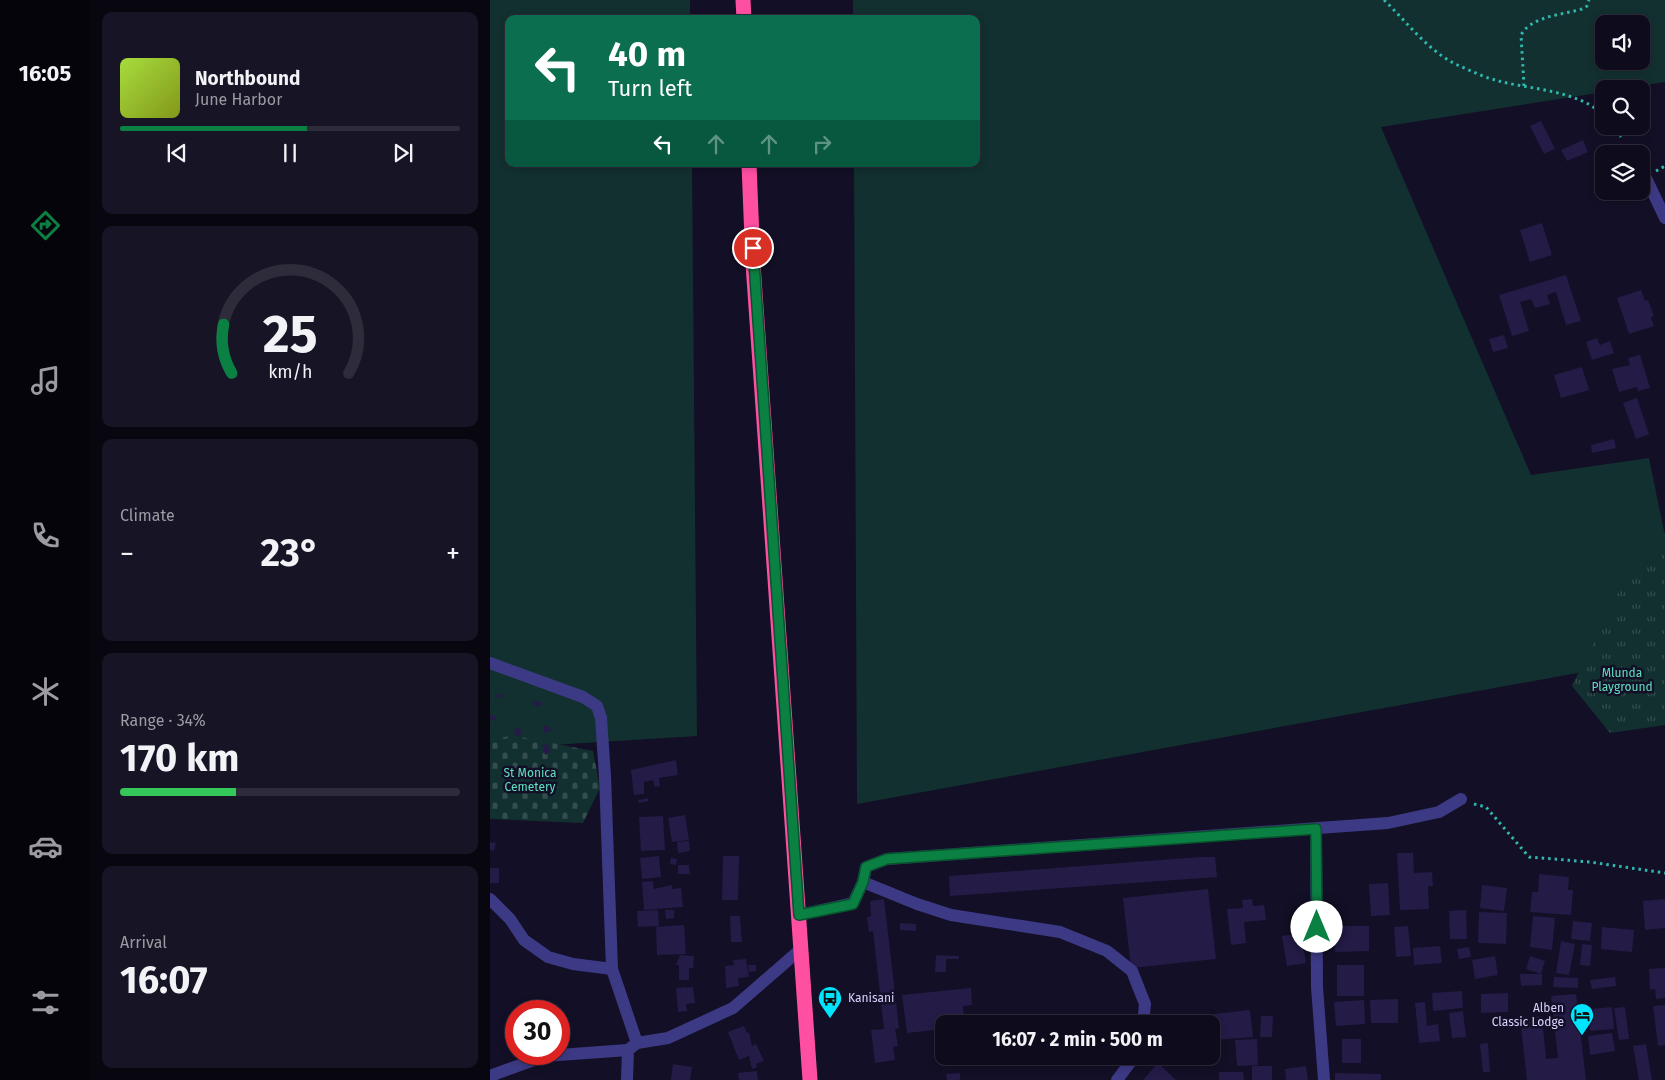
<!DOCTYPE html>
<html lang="en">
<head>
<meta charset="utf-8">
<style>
	:root { --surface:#0e0b1c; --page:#171425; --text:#f1f3f6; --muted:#9b9ba3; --line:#2e2b3b; --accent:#0b8043 }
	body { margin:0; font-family:"Fira Sans",sans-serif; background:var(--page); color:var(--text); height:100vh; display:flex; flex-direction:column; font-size:19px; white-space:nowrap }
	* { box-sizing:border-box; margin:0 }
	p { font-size:16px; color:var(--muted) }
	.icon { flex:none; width:28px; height:28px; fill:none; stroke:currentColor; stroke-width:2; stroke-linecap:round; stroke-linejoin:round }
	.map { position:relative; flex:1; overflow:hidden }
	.side { display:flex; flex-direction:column; gap:12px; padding:12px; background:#08060f; width:400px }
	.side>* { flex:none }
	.top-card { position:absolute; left:15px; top:15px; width:475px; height:152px; border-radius:10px; box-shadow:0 2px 8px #0003,0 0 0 1px var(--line); background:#0b6e4f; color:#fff; overflow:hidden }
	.tools { position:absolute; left:1105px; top:15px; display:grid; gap:10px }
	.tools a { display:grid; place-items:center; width:55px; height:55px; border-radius:10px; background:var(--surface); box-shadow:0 2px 8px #0003,0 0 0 1px var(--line); font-size:25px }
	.speed { position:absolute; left:15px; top:1000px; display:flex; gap:10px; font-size:25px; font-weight:700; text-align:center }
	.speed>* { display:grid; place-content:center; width:65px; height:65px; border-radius:50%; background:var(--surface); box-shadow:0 2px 8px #0003,0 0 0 1px var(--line); line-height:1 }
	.speed .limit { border:8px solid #d22; background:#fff; color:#111 }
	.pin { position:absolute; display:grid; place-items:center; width:42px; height:42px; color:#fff; margin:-21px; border:2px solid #fff; border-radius:50%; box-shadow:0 1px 5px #0007 }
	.me { position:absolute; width:55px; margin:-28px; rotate:0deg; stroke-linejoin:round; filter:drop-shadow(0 0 4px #0008) }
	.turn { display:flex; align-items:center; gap:18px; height:105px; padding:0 20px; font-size:22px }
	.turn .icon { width:65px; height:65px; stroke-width:2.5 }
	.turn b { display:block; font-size:35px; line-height:42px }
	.lanes { display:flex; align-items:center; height:48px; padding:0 20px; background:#0003; justify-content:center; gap:25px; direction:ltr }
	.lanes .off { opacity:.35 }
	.big { font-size:38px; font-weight:700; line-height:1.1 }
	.side .card { flex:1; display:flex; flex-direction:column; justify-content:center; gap:8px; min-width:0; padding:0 18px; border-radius:10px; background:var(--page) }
	.side .dial { align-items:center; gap:0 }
	.dial svg { height:130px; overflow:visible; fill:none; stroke:var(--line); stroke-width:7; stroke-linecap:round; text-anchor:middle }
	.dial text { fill:var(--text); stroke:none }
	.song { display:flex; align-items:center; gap:15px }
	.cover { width:60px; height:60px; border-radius:8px; background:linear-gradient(135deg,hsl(80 70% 55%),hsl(70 70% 35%)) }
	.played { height:5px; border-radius:2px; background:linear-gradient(90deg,var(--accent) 55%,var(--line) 55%) }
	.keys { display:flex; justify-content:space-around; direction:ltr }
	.heat { display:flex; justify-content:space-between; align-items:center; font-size:28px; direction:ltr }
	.charge { height:8px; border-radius:4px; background:linear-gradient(90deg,#34c759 34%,var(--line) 0) }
	.trip { position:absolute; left:445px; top:1015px; width:285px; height:50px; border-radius:10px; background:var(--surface); box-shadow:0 2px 8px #0003,0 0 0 1px var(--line); font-weight:700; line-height:50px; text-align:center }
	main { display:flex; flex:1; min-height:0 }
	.tab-bar { display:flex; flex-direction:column; width:90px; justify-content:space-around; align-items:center; background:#06040b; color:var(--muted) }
	.tab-bar .icon { width:35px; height:35px }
	.tab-bar .active { color:var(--accent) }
	.tab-bar b { font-size:22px; color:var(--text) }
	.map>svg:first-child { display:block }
</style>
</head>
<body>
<main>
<nav class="tab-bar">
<b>16:05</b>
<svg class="icon active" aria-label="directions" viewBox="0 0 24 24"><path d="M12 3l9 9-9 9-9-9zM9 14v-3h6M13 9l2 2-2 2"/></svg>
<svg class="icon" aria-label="music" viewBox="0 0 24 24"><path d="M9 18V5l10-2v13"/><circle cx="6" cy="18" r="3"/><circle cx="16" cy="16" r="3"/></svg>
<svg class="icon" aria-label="phone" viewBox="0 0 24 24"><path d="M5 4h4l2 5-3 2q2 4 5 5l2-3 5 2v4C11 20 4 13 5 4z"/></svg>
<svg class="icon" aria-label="climate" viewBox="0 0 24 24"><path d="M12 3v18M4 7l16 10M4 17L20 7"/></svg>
<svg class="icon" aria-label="car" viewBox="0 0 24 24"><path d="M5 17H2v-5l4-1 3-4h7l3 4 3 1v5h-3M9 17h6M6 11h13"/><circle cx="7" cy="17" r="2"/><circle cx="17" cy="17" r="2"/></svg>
<svg class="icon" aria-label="filters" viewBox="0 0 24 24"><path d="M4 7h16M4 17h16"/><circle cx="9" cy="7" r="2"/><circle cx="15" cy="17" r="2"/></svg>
</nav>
<section class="side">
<div class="card">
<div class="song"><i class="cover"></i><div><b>Northbound</b><p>June Harbor</p></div></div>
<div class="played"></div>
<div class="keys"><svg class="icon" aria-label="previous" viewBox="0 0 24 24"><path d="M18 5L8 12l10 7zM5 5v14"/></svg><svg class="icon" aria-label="pause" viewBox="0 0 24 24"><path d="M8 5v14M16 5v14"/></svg><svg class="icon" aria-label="next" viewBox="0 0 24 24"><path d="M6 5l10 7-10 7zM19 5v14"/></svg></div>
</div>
<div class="card dial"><svg viewBox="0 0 100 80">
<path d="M14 69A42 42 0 1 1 86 69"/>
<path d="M14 69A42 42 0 0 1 9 39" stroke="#0b8043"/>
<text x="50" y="56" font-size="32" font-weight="700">25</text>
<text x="50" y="72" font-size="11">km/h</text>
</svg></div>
<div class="card"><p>Climate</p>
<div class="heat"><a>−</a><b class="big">23°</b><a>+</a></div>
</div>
<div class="card"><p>Range · 34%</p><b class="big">170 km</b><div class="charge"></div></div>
<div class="card"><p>Arrival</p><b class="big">16:07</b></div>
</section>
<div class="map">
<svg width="1175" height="1080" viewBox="0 0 1175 1080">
	<defs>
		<pattern id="cemetery-stones" width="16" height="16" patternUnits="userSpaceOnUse" patternTransform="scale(1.25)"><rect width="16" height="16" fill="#12302f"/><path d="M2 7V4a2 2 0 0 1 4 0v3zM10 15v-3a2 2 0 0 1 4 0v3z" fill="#344d4e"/></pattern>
		<pattern id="park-tufts" width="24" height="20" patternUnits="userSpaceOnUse" patternTransform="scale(1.25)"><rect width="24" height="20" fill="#12302f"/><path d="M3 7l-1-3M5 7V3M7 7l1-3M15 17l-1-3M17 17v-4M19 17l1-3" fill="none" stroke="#344d4e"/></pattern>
	</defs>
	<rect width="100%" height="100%" fill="#130f26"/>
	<!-- grass -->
	<g fill="#12302f" fill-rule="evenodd">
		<polygon points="0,0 200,0 200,19 19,19 19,164 202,164 207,736 0,749"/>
		<path d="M363 0H1175V82L1131 89H1114V92L891 127 1041 475 1159 458 1175 536V657L367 804 364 164H486V19H363ZM1114 24H1151V61H1114Z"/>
	</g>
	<!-- cemetery -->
	<polygon fill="url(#cemetery-stones)" points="21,735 103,751 110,788 93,823 0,819 0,742"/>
	<!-- park -->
	<polygon fill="url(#park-tufts)" points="1175,533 1175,725 1120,733 1082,686 1127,594"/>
	<!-- building -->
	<g fill="#241b47">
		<polygon points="1051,121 1065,149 1054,154 1040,126"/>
		<polygon points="1093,140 1098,152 1077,161 1071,150"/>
		<polygon points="1144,149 1147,154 1134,154"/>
		<polygon points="1052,223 1062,255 1040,262 1030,230"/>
		<polygon points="1076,275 1091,321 1076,325 1066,292 1057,295 1060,304 1045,308 1041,299 1030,302 1039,331 1022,336 1009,295"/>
		<polygon points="1151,290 1155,301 1158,300 1164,316 1161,317 1164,326 1139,334 1127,298"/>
		<polygon points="1014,335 1018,348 1003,352 999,339"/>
		<polygon points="1107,338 1110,345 1120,341 1124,353 1102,360 1096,342"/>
		<polygon points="1150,355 1160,388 1148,391 1147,387 1129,392 1122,369 1140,365 1138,358"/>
		<polygon points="1092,367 1099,390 1071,398 1064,375"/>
		<polygon points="1147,398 1159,434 1146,439 1133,403"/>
		<polygon points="1124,439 1126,448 1102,453 1101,445"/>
		<polygon points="7,694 13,695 11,698 4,697"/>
		<polygon points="44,701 52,702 50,707 43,705"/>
		<polygon points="0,714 6,717 6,721 0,719"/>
		<polygon points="57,725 62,731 54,733 53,727"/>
		<polygon points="25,728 32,729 29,736 24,735"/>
		<polygon points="57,744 61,752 55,755 52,745"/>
		<polygon points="186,760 188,775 169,778 170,786 165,787 163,780 154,782 154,794 144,795 141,770"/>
		<polygon points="158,798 158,801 149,803 148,800"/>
		<polygon points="195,815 199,840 182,842 178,818"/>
		<polygon points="173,816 175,850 151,851 149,817"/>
		<polygon points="199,841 200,851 188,853 187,842"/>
		<polygon points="0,842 6,843 4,851 0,850"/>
		<polygon points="907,853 923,853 924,873 942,872 943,886 938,886 939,909 910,910"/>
		<polygon points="169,856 171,877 152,879 150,858"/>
		<polygon points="233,856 249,856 248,900 232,900"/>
		<polygon points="710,857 725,857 727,877 460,896 459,876"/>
		<polygon points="181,858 187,859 186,865 180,864"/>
		<polygon points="188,865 199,865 200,874 188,874"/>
		<rect x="0" y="868" width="9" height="15"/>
		<polygon points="1049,874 1079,877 1078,890 1083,890 1081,915 1040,912 1042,892 1048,892"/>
		<polygon points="163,881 164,889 182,885 182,889 191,888 193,907 154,910 152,882"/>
		<polygon points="898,883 900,915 881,916 879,884"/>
		<polygon points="992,885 1017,888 1014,911 990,908"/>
		<polygon points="718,889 726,959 641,968 633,898"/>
		<polygon points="394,899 409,1028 405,1029 408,1046 403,1047 405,1060 385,1063 381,1030 394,1029 383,931 379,932 377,917 381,916 380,901"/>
		<polygon points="762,899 763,906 774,905 776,920 754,922 756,943 741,945 737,909 753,908 752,900"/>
		<polygon points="1175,899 1175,928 1155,930 1153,901"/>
		<polygon points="168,910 169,926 148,927 147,911"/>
		<polygon points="175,910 184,910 184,918 176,919"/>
		<polygon points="976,910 977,939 960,939 959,911"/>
		<polygon points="989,912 1017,913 1016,944 988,943"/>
		<polygon points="240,916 250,916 252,942 241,942"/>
		<polygon points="1043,916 1065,918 1062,950 1040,947"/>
		<polygon points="1083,921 1102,923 1100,941 1081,939"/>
		<polygon points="410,923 426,924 426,931 410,930"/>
		<polygon points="194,925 196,954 167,955 166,927"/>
		<polygon points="844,926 879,926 879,951 845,952"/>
		<polygon points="918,926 921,956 906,957 904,927"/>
		<polygon points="1112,927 1144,930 1142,952 1111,949"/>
		<polygon points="811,933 816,963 797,966 792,936"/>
		<polygon points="1071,941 1085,944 1079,975 1066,973"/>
		<polygon points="1092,944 1102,945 1100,966 1090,965"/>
		<polygon points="950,946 952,963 924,965 923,948"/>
		<polygon points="979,947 981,957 969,959 967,949"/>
		<polygon points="190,955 204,956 203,968 199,968 199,980 189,980 189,965 186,965"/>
		<polygon points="446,955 469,956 469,959 456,959 456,972 445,972"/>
		<polygon points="1005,956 1008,975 985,979 982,960"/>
		<polygon points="1040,956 1055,961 1051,974 1036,969"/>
		<polygon points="256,959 259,977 248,978 249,986 236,988 235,966 244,965 243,960"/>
		<polygon points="258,965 266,965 266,971 259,972"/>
		<rect x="847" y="965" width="27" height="31"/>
		<polygon points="1175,968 1175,998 1166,999 1165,989 1160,990 1159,969"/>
		<polygon points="1030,974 1052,974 1052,985 1031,986"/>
		<polygon points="1064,977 1088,978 1088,988 1063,987"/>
		<polygon points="1125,977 1126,986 1102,989 1100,980"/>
		<polygon points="195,987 196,997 195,988 203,987 205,1003 196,1004 197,1011 188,1012 186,988"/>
		<polygon points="481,988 482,1005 473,1006 475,1024 454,1024 454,1029 417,1033 412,995"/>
		<polygon points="972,991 973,1008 943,1011 942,993"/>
		<polygon points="1018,993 1018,1012 991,1013 991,994"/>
		<polygon points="1086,994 1096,1080 1037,1080 1030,1019 1052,1016 1056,1059 1068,1058 1061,996"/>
		<polygon points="908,999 908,1023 881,1023 880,1000"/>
		<polygon points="874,1000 875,1024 846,1026 844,1002"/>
		<polygon points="935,1002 937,1026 948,1024 950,1041 929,1043 925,1003"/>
		<polygon points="1175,1005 1175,1045 1168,1046 1163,1006"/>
		<polygon points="1122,1007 1124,1029 1100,1031 1098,1009"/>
		<polygon points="1135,1007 1139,1039 1129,1040 1124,1008"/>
		<polygon points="760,1010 763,1037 726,1040 724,1014"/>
		<polygon points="973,1011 976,1037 962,1038 959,1013"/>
		<polygon points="771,1016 783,1016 782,1037 770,1037"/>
		<polygon points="254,1026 257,1033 259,1032 262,1046 266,1044 274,1061 266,1064 267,1067 262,1069 259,1056 249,1060 238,1032"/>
		<polygon points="1122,1033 1125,1051 1100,1055 1098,1036"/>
		<polygon points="767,1039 768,1065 747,1066 745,1040"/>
		<rect x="852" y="1039" width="19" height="24"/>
		<polygon points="998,1043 1000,1072 993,1072 990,1044"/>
		<polygon points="1156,1044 1162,1080 1149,1080 1143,1046"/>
		<polygon points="668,1063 686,1080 653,1080"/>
		<polygon points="183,1064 202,1067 200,1080 181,1080"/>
		<rect x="762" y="1066" width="20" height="14"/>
		<polygon points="816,1066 818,1080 796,1080 795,1069"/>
		<polygon points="267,1071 268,1080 249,1080 248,1073"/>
		<polygon points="729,1072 753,1072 754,1080 729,1080"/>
		<polygon points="470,1073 470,1080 457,1080 456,1074"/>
		<polygon points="845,1073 891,1074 891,1080 845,1080"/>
	</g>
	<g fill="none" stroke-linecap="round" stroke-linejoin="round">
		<!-- path -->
		<g stroke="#2fb8b0" stroke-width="3" stroke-dasharray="2.5 4" stroke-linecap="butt">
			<path d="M894 0C919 24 940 54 972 67 983 72 994 77 1005 80 1040 90 1085 89 1114 115"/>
			<path d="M1034 86 1031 35C1041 16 1072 15 1092 9L1097 6 1099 0"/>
			<polyline points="1122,126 1131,137"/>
			<polyline points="1166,171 1175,166"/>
			<polyline points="984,804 996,807 1039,857 1100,862 1175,873"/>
		</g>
		<!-- minor -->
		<g stroke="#3d3a85" stroke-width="12">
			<polyline points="1156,178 1175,218"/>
			<polyline points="0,663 93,697 107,706 111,718 115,776 122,969 147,1043"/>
			<polyline points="826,829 827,987 834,1080"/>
			<polyline points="373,882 427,904 461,915 570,932 617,951 642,971 655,1004 653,1024"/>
			<polyline points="0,899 20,919 34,940 58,957 83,964 122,969"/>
			<polyline points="309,915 363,903 373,882 376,867 397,859 898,823 949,812 971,799"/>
			<polyline points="0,1076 55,1056 138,1050"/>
			<polyline points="137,1080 138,1050 147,1043 178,1038 243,1008 311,949"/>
			<polyline points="627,1080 645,1056"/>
		</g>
		<!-- highway -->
		<g stroke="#ff4fa3" stroke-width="15">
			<polyline points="253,0 254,19"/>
			<polyline points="259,164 263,264 320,1080"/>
		</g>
	</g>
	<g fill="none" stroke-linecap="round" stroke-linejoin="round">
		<!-- route casing -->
		<g stroke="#07532c" stroke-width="12">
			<polyline id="route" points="263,248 309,915 363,904 373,882 376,867 397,859 826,829 827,927"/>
		</g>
		<!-- route -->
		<use href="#route" stroke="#0b8043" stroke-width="9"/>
	</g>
	<!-- icons -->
	<defs>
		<g id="bus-pin" transform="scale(1.25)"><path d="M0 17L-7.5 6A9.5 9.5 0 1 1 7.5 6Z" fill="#00e5ff" stroke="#130f26"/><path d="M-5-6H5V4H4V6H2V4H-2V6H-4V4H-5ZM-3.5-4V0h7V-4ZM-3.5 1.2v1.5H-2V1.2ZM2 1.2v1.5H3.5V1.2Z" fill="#111"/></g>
		<g id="hotel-pin" transform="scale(1.25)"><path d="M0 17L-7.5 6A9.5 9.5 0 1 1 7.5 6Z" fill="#00e5ff" stroke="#130f26"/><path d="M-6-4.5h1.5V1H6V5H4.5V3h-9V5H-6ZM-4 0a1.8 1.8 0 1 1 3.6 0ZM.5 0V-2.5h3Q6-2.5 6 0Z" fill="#111"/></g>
	</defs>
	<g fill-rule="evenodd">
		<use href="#bus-pin" x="340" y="998"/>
		<use href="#hotel-pin" x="1092" y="1015"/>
	</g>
	<g text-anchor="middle" stroke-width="5" stroke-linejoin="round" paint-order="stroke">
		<!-- park labels -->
		<g font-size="12" fill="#5fe0c0" stroke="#130f26">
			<text x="1132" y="677">Mlunda<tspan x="1132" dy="14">Playground</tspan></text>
			<text x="40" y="777">St Monica<tspan x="40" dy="14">Cemetery</tspan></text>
		</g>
		<!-- poi labels -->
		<g font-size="12" fill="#d9d4ff" stroke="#130f26" text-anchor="start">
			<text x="358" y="1002">Kanisani</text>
			<text x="1074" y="1012" text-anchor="end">Alben<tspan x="1074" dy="14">Classic Lodge</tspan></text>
		</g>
	</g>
</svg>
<div class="tools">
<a><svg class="icon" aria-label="sound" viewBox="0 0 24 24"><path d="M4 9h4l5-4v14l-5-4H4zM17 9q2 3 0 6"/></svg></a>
<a><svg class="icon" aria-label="search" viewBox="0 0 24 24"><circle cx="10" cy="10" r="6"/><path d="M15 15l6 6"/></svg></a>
<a><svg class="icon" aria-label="layers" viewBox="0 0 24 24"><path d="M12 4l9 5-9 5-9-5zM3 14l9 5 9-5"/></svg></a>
</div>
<div class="speed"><div class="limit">30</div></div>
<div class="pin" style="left:263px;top:248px;background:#d93025"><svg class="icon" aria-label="arrive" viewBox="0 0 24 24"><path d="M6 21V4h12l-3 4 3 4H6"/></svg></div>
<svg class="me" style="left:827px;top:927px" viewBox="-20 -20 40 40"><circle r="19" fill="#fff"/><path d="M0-13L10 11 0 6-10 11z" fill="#0b8043"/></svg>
<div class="trip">16:07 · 2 min · 500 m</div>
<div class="top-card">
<div class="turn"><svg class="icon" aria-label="left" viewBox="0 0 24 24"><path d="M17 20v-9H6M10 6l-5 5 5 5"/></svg><div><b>40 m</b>Turn left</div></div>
<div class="lanes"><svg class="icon" aria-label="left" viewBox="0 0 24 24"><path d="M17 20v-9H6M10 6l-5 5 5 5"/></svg><svg class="icon off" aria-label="ahead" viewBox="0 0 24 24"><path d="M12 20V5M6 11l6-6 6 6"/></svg><svg class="icon off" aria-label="ahead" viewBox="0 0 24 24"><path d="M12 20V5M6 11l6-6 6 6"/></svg><svg class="icon off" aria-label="right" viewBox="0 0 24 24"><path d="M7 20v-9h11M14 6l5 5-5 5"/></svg></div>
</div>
</div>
</main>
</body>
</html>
